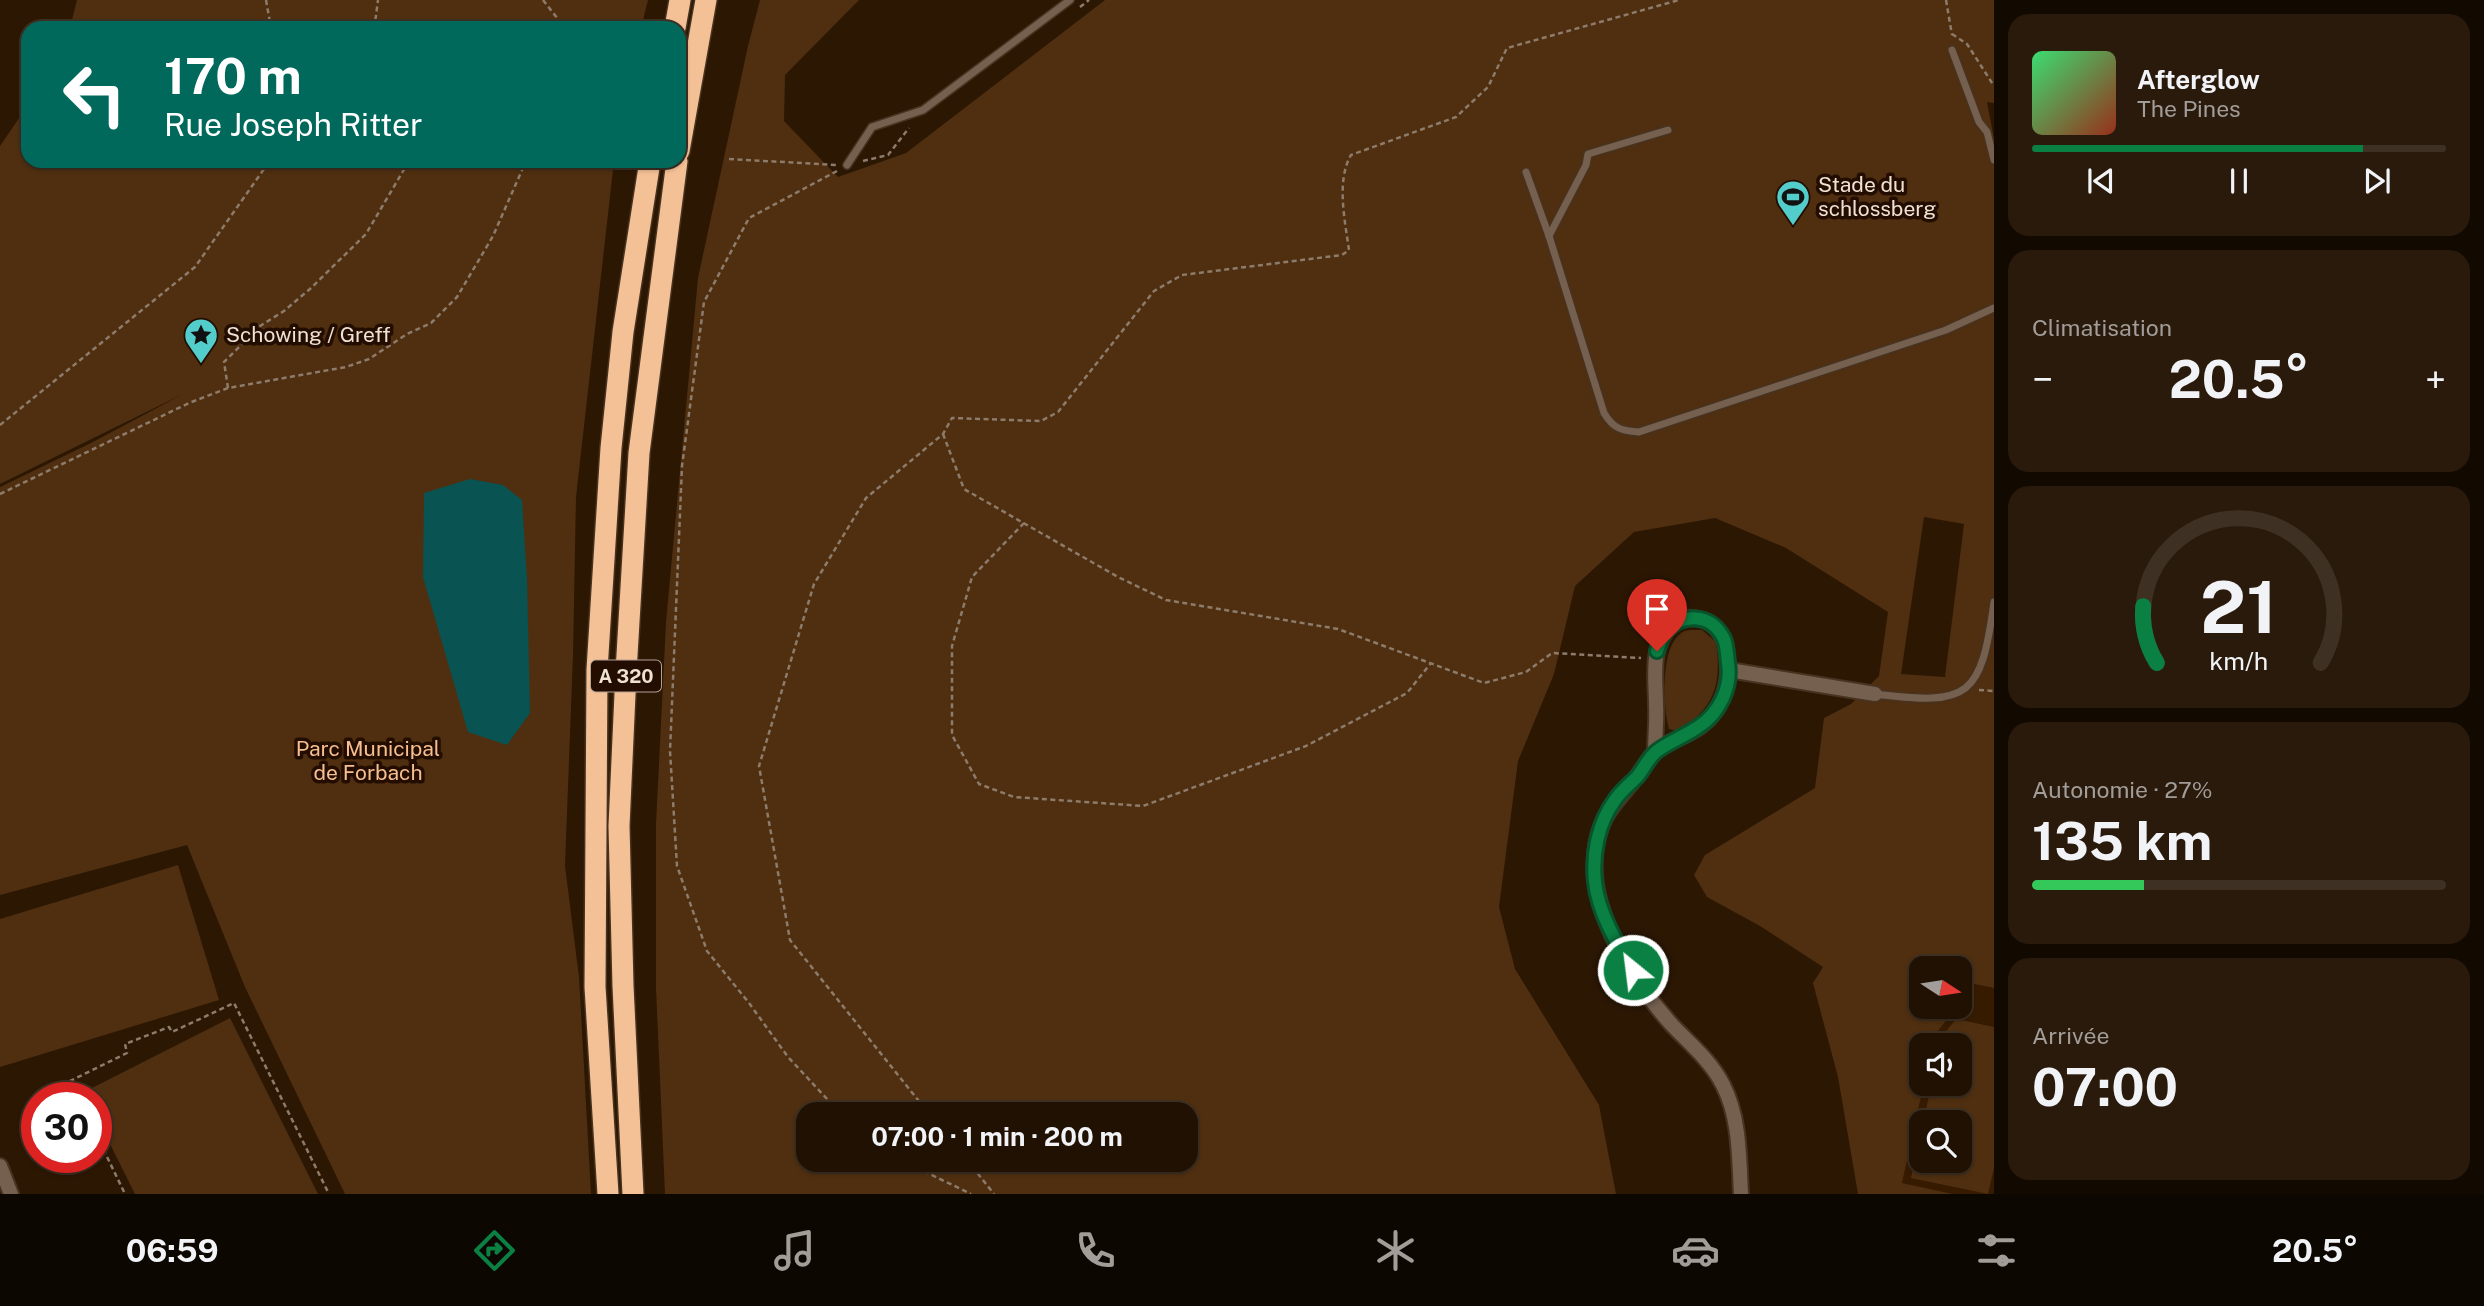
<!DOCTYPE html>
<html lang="fr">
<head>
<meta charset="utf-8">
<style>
	:root { --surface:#211102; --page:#291a0c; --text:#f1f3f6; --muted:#a29d99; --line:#3e3124; --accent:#0b8043 }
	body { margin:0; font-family:"Public Sans",sans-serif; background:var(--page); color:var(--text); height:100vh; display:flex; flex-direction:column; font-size:26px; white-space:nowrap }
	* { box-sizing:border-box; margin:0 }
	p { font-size:23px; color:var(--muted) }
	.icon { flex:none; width:38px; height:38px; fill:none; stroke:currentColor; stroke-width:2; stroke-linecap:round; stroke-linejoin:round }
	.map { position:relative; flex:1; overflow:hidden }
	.panel { display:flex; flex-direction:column; gap:14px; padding:14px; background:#120901; width:490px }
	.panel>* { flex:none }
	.banner { position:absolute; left:21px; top:21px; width:665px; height:147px; border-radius:21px; box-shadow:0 2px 5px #0004,0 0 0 2px var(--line); background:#00695c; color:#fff; overflow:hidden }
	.needle { width:46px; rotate:102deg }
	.fabs { position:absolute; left:1909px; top:956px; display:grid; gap:14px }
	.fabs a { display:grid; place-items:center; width:63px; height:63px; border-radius:14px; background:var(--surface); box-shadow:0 2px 5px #0004,0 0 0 2px var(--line); font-size:35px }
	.speed { position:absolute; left:21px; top:1082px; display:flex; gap:14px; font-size:35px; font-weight:700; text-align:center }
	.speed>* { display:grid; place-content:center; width:91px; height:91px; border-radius:50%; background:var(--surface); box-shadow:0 2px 5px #0004,0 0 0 2px var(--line); line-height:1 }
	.speed .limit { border:10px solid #d22; background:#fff; color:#111 }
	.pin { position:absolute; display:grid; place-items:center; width:60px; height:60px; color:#fff; margin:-72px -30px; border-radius:50% 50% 50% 0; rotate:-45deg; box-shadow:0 0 7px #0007 }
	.pin .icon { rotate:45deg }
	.me { position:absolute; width:77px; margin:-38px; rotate:331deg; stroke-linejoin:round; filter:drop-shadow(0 0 5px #0008) }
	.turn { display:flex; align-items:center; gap:24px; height:147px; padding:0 28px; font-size:32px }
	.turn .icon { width:91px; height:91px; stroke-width:2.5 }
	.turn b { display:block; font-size:49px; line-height:60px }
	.big { font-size:52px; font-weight:700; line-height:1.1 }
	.panel .widget { flex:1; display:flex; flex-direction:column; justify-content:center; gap:10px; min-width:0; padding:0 24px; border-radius:21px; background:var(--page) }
	.panel .dial { align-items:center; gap:0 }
	.dial svg { height:182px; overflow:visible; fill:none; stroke:var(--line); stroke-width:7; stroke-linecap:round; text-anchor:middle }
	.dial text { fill:var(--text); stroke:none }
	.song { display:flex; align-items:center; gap:21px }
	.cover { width:84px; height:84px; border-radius:10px; background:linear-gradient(135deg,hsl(140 70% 55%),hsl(10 70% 35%)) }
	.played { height:7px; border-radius:4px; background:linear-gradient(90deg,var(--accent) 80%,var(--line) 80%) }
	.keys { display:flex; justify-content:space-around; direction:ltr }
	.heat { display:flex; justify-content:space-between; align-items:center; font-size:38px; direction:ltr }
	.charge { height:10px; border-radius:5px; background:linear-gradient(90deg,#34c759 27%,var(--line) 0) }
	.trip { position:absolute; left:796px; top:1102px; width:402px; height:70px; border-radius:21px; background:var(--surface); box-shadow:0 2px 5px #0004,0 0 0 2px var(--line); font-weight:700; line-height:70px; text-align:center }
	.tab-bar { display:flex; height:112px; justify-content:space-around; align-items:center; background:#0d0701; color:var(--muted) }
	.tab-bar .icon { width:49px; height:49px }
	.tab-bar .selected { color:var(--accent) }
	.tab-bar b { font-size:32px; color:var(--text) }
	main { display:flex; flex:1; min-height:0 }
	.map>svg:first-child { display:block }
</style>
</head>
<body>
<main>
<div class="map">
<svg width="1994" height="1194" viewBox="0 0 1994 1194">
	<rect width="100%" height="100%" fill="#2c1703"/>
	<!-- built -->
	<path fill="#361b01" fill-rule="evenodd" d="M1974 984 1994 988V1194H1953L1902 1183 1924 1083H1960V1045H1933L1935 1035 1957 1006H1960V1002ZM1922 1122H1960V1160H1922Z"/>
	<!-- green -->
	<g fill="#4f2f10" fill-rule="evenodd">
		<polygon points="77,0 648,0 641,28 70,28"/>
		<path d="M760 0H859L785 75 784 121 838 177 906 153 1105 0H1994V103L1987 102 1994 139V988L1974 984 1960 1002V968H1922V1006H1957L1935 1035 1933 1045H1922V1083H1924L1902 1183 1953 1194H1858L1838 1077 1813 983 1823 967 1760 926 1707 897 1694 875 1705 855 1815 788 1824 718 1851 704 1879 676 1888 612 1786 548 1715 518 1634 532 1575 586 1554 674 1518 761 1499 907 1515 969 1599 1105 1616 1194H665L656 988V824L666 622 698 278 748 46ZM1924 517 1964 524 1945 677 1901 674ZM808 1115H1186V1160H808Z"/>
		<polygon points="28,105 28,161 614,161 576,497 573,655 565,866 579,977 591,1194 345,1194 245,987 187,845 0,895 0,487 91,443 183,394 0,484 0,146"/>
		<path d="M1702 630 1716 642C1722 684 1715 709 1677 731L1669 729C1663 706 1660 648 1681 633 1686 629 1695 630 1702 630Z"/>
		<polygon points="178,865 219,1000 0,1067 0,919"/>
		<polygon points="230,1018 318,1194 135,1194 96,1116 96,1097 87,1097 84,1092"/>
		<polygon points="1956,1019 1994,1027 1994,1168 1988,1194 1911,1178 1921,1130 1922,1160 1960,1160 1960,1122 1923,1122 1932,1083 1960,1083 1960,1045 1940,1045 1941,1038"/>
	</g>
	<!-- water -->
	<polygon fill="#095352" points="470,479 503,485 522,500 527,579 530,713 507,745 468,732 423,577 424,493"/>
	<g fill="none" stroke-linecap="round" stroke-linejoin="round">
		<!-- service casing -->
		<g stroke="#473320" stroke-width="10">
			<g id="service">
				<polyline points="1952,50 1979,122 1987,132 1994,160"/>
				<polyline points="847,165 872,127 923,110 1070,0"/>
				<path d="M1526 172 1549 236 1604 413C1613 428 1621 431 1639 432L1946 330 1994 308"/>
				<polyline points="1549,236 1586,165 1588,154 1668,130"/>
				<path d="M1875 694C1970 706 1981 697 1994 602"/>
			</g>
		</g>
		<!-- minor casing -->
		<g stroke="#473320" stroke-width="18">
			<g id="minor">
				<polyline points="1729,670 1875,694"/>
				<path d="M1655 752C1655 736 1657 720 1656 705 1656 678 1649 644 1673 625 1678 621 1685 617 1692 618 1706 619 1714 623 1722 636 1726 641 1726 649 1727 656 1731 683 1723 709 1701 726 1687 736 1668 741 1655 752 1649 758 1644 767 1639 774 1616 803 1598 815 1595 855 1589 912 1635 984 1672 1025 1690 1044 1711 1061 1723 1085 1740 1118 1739 1158 1741 1194"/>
				<polyline points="0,1166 11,1194"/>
			</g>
		</g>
		<!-- motorway casing -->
		<g stroke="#473320" stroke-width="24">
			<g id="motorway">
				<polyline points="675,28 680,0"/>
				<polyline points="679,151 706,0"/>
				<polyline points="608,1194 595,987 597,670 611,448 623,332 650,161"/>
				<polyline points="633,1194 623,986 619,826 626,672 639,453 677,161"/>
			</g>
		</g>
		<!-- path -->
		<g stroke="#8d7b6b" stroke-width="2.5" stroke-dasharray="5 3.5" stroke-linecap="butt">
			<polyline points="266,0 271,28"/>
			<polyline points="543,0 565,28"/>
			<polyline points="1946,0 1952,35"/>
			<polyline points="1080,7 1089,0"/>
			<polyline points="377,28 375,23 378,0"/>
			<polyline points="1952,34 1967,44 1994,86"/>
			<polyline points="729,159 837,165"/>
			<polyline points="863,161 888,155 909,128"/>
			<polyline points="837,171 749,218 704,302 682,466 670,751 677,866 707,951 749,1003 788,1057 842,1115"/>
			<polyline points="228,388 224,362 260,326 284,311 310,289 366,234 409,161"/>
			<polyline points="0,425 195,267 264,169 266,161"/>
			<polyline points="943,434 964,489 1118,577 1166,600 1338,629 1484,683 1526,672 1552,653 1641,658"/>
			<polyline points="0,494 189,403 228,388 346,367 369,359 407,334 431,323 457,297 493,236 526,161"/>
			<polyline points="1024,523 972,577 952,646 952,735 979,784 1014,797 1143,806 1306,746 1407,693 1431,663"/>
			<polyline points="1979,690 1994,691"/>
			<polyline points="71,1081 78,1097"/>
			<polyline points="62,1085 127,1053 125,1044 169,1027 172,1032 234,1003 329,1194"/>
			<path d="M930 1115 790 940 759 766 814 584 866 498 943 434 952 418 1041 421 1058 412 1154 291 1182 275 1342 255 1349 250C1345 221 1336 181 1351 155L1456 117 1488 87 1507 48 1679 0"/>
			<polyline points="96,1134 125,1194"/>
			<polyline points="901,1160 971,1194"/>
			<polyline points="967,1160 994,1194"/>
		</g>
		<!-- service -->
		<use href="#service" stroke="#756050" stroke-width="7"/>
		<!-- minor -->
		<use href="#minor" stroke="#756050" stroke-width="14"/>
		<!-- motorway -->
		<use href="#motorway" stroke="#f4c096" stroke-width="21"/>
	</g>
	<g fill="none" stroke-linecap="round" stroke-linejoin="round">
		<!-- route casing -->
		<g stroke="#07532c" stroke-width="18">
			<path id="route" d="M1633 970C1617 944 1598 912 1595 882 1592 854 1598 823 1615 800 1621 791 1630 784 1637 777 1644 769 1648 758 1657 751 1669 742 1685 736 1698 727 1719 714 1732 687 1728 663 1727 654 1727 644 1723 637 1710 613 1682 613 1665 632 1661 637 1659 645 1657 651"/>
		</g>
		<!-- route -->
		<use href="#route" stroke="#0b8043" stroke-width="12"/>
	</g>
	<!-- icons -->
	<defs>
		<g id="stadium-pin" transform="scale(1.75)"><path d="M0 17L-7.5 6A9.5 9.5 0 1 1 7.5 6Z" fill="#53cdcb" stroke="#220d00"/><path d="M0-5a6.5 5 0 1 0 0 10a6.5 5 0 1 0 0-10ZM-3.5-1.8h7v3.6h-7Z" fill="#111"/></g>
		<g id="sight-pin" transform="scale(1.75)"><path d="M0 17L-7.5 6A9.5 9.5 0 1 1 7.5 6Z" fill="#53cdcb" stroke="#220d00"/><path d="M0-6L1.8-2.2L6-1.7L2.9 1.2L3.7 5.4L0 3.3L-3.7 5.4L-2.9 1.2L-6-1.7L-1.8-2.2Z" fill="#111"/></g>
	</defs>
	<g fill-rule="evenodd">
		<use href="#stadium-pin" x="1793" y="197"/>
		<use href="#sight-pin" x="201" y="335"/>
	</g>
	<g text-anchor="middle" stroke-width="7" stroke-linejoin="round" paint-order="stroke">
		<!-- shield labels -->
		<rect fill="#220d00" stroke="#b2a195" stroke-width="2" x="591" y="660.5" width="70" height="31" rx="5"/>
		<g font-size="19" font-weight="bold" fill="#f0e1d5">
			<text x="626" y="683">A 320</text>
		</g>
		<!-- poi labels -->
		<g font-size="21" fill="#f0e1d5" stroke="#220d00" text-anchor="start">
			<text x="1818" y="192">Stade du<tspan x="1818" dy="24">schlossberg</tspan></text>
			<text x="226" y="342">Schowing / Greff</text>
		</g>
		<!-- park labels -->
		<g font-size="21" fill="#f7be8f" stroke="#220d00">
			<text x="368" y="756">Parc Municipal<tspan x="368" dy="24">de Forbach</tspan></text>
		</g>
	</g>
</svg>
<div class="fabs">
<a><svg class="needle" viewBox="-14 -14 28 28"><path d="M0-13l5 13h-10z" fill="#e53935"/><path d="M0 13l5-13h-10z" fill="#a29d99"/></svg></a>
<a><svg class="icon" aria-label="sound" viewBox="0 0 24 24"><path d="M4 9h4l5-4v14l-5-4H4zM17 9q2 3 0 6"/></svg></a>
<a><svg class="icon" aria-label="search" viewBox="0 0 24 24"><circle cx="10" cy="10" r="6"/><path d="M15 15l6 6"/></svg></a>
</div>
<div class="speed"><div class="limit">30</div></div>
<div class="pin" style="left:1657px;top:651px;background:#d93025"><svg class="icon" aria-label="arrive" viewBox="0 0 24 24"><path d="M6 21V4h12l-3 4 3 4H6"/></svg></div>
<svg class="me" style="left:1633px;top:970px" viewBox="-20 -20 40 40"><circle r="17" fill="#0b8043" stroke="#fff" stroke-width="3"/><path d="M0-11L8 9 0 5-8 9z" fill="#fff"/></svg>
<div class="trip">07:00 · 1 min · 200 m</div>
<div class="banner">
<div class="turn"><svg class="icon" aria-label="left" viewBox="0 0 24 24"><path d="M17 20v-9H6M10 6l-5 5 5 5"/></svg><div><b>170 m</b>Rue Joseph Ritter</div></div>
</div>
</div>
<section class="panel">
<div class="widget">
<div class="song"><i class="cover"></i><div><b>Afterglow</b><p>The Pines</p></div></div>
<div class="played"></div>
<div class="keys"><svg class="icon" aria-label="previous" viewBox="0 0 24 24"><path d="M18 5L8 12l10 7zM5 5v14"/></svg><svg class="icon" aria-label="pause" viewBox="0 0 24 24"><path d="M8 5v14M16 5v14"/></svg><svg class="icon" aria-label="next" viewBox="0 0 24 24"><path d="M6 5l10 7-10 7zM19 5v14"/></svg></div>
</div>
<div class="widget"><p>Climatisation</p>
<div class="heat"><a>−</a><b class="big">20.5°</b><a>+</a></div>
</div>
<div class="widget dial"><svg viewBox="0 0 100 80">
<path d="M14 69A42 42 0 1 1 86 69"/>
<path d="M14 69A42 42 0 0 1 8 44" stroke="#0b8043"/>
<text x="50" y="56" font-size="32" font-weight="700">21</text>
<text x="50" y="72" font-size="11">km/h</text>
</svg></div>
<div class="widget"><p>Autonomie · 27%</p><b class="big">135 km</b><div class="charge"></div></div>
<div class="widget"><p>Arrivée</p><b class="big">07:00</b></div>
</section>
</main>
<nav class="tab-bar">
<b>06:59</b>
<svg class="icon selected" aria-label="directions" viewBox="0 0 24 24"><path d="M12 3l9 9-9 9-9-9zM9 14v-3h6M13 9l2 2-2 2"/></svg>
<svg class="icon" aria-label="music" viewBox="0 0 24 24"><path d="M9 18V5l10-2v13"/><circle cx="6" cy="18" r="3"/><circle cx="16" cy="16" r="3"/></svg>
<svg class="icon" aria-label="phone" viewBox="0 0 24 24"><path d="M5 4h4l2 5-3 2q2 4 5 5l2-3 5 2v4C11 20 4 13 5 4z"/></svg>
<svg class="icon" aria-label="climate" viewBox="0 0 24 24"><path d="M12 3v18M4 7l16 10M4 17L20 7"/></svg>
<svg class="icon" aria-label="car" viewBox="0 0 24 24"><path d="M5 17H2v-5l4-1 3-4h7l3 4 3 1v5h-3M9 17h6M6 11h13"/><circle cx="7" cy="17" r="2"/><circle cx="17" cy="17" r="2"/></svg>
<svg class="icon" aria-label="filters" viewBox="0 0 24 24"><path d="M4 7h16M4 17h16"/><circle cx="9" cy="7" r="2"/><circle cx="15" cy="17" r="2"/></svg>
<b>20.5°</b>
</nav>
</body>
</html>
